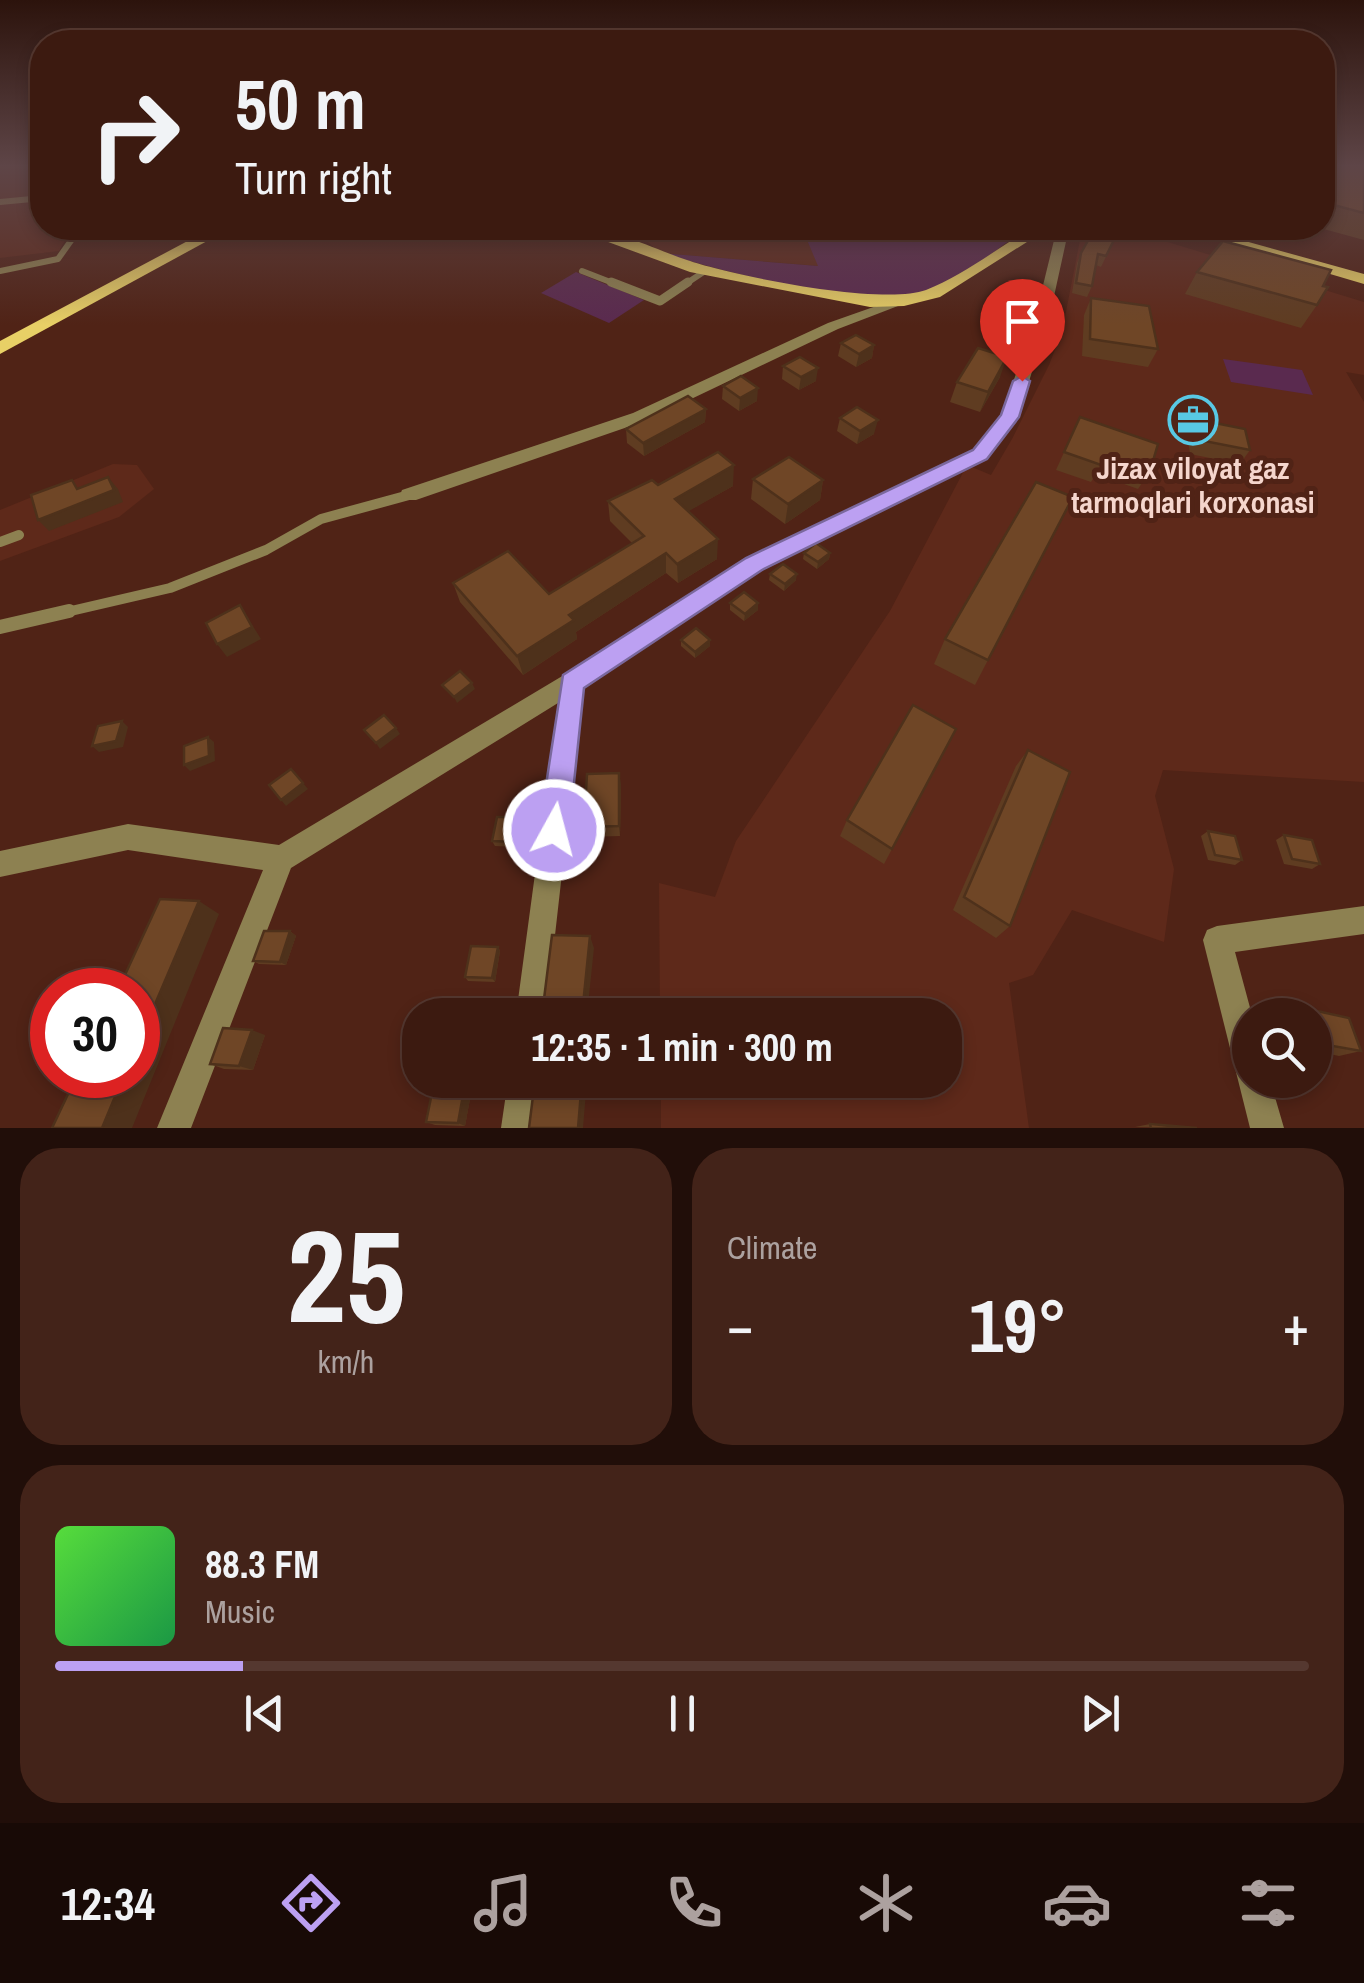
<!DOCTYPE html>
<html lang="en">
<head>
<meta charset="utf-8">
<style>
	:root { --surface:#3c1a10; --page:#432319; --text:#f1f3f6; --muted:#aca19f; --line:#553830; --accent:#bca0f2 }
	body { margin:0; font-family:"Archivo Narrow",sans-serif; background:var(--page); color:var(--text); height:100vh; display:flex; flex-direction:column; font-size:38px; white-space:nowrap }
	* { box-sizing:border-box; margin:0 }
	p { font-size:32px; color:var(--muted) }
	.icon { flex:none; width:55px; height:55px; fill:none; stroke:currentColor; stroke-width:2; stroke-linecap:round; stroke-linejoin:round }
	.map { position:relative; height:1128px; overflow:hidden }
	.sheet { display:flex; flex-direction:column; gap:20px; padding:20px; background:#210e09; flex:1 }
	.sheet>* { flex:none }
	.banner { position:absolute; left:30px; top:30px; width:1305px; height:210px; border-radius:40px; box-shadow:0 5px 15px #0003,0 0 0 2px var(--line); background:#3c1a10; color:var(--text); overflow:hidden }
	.tools { position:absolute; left:1232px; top:998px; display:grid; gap:20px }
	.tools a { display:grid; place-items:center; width:100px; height:100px; border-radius:50%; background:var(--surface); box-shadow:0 5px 15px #0003,0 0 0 2px var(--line); font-size:50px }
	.speed { position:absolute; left:30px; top:968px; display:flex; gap:20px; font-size:50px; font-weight:700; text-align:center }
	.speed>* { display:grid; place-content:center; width:130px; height:130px; border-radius:50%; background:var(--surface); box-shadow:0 5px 15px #0003,0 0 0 2px var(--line); line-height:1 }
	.speed .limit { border:15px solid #d22; background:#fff; color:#111 }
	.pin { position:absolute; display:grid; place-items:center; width:85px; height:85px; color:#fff; margin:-102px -42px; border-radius:50% 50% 50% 0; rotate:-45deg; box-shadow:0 0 10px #0007 }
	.pin .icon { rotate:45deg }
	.me { position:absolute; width:110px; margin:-55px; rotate:7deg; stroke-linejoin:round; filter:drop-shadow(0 0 8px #0008) }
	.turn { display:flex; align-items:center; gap:35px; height:210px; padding:0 40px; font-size:45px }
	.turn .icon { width:130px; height:130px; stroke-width:2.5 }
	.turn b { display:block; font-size:70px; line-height:85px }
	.big { font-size:75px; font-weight:700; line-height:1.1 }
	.sheet .tile { flex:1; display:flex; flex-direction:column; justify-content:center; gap:15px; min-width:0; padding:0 35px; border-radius:40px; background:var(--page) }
	.sheet .dial { align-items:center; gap:0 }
	.dial b { font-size:130px; line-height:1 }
	.song { display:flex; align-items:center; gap:30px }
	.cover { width:120px; height:120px; border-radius:15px; background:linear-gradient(135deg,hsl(110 70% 55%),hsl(140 70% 35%)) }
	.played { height:10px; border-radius:5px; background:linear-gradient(90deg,var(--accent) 15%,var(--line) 15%) }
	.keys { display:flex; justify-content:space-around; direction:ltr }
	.heat { display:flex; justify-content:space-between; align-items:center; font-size:55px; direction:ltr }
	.sheet .tiles { flex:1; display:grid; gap:20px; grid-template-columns:1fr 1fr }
	.tile:last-child { grid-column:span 2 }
	.trip { position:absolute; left:402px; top:998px; width:560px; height:100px; border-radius:40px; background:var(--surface); box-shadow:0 5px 15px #0003,0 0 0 2px var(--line); font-weight:700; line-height:100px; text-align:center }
	.tab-bar { display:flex; height:160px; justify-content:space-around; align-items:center; background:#180a06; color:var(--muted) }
	.tab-bar .icon { width:70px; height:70px }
	.tab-bar .active { color:var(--accent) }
	.tab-bar b { font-size:45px; color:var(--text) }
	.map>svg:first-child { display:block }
</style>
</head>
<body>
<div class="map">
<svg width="1364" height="1128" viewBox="0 0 1364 1128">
	<rect width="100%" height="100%" fill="#502316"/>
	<!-- built -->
	<g fill="#5e291a">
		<polygon points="0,167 42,167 42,228 72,228 59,251 0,258"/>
		<polygon points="625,228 802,228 819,266 660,253 638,233"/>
		<polygon points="1092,228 1122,228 1364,302 1364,375 1346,372 1364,402 1364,782 1163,770 1155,796 1174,869 1164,942 1072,910 1033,975 1009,983 1029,1128 661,1128 661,1080 945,1080 945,1015 660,1015 659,883 715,897 736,841 890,611 967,465 991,475 1012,439 1049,365 1062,332 1080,240"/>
		<polygon points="113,464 137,465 154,489 119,517 0,561 0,510"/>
	</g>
	<!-- green -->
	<g fill="#5a2a4f">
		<path d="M802 228H1027C998 247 965 278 931 290 864 313 728 271 660 253L818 266Z"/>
		<polygon points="576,272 644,300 609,323 541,293"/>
		<polygon points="1223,359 1302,370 1313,395 1231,382"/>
	</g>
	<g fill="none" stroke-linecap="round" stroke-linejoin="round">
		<!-- lane-far3 -->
		<g stroke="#8d8151" stroke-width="6">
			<polyline points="0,202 42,198"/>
			<polyline points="0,271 58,259 80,228"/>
			<polyline points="582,271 618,285"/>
			<polyline points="684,285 705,271"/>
		</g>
		<!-- lane-far2 -->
		<polyline stroke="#8d8151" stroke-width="9" points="611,282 660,301 688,282"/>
		<!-- lane-far1 -->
		<g stroke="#8d8151" stroke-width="10">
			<polyline points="0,542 19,535"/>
			<polyline points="58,614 170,588 266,550 321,519 409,495"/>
		</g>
		<!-- lane -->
		<polyline stroke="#8d8151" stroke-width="14" points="0,627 69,611"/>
		<!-- street -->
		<g fill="#8d8151" fill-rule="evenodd">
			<polygon points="1057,228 1069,228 1051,310 1018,417 986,458 761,569 583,687 546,1015 516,1015 558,703 291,868 191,1128 157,1128 263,870 128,850 0,877 0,851 128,824 279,845 564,675 747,559 974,450 1002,416 1037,310"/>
			<polygon points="899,298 911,301 838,329 645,421 416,500 402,500 400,495 402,490 633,413 828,323"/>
			<polygon points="1364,906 1364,934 1235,952 1252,1015 1250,1080 1270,1080 1284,1128 1250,1128 1203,940 1207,930 1217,926"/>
			<polygon points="508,1080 540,1080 535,1128 501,1128"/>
		</g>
		<!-- primary -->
		<g fill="#e8d066" fill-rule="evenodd">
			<polygon points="212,228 231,228 0,354 0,341"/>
			<path d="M570 228C608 225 651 248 687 260 733 276 883 306 926 290 962 276 998 248 1031 228H1049L940 297 904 306 870 307 690 272Z"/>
			<polygon points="1175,228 1198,228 1364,274 1364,284"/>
		</g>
	</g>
	<!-- wall -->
	<g fill="#5f3c21">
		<polygon points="1364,167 1364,240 1320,228 1322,228 1322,180"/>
		<polygon points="1115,238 1101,267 1096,265 1092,286 1087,297 1072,293 1077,263 1081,253"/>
		<polygon points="1197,272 1317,305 1301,328 1185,294"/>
		<polygon points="1091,298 1158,349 1148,367 1082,356 1084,315"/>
		<polygon points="841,343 874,345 872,358 856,367 838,356"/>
		<polygon points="783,366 816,381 799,390 782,379"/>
		<polygon points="1000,377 980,412 950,402 957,382"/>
		<polygon points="723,386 757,401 739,411 722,399"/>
		<polygon points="706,409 705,422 644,456 627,443 626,429"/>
		<polygon points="1080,417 1150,471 1138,489 1096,474 1091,482 1056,470"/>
		<polygon points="840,418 874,434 857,444 837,431"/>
		<polygon points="1195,419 1250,450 1240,464 1190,454 1187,433"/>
		<polygon points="753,479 823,480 820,500 785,524 751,499"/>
		<polygon points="658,485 733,486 688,511 717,559 678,583 666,573 576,632 577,639 523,675 460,602 453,583 549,594 632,543 610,521 608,501"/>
		<polygon points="804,553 830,553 829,559 817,569 803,559"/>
		<polygon points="770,574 796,580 784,591 769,580"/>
		<polygon points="730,603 758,610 744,621 730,610"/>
		<polygon points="945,639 988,660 975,685 934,664"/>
		<polygon points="681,640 710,646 695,658 681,646"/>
		<polygon points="1028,750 1010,926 996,938 953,910 1016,766"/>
		<polygon points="621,784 620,836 587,837 584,827"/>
		<polygon points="847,820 892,849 884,864 840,836"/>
		<polygon points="523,822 519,847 495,846 492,841"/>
		<polygon points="1208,831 1242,860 1235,865 1208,860 1201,836"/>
		<polygon points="1284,835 1320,864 1312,869 1284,864 1276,840"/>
		<polygon points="290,931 296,936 286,965 259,964 253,961"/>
		<polygon points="498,947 500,951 495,982 468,981 465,977"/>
		<polygon points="1317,1011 1361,1051 1339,1056 1315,1051 1315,1015 1304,1015"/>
		<polygon points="265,1035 253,1070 224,1069 210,1064"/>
		<polygon points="465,1084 472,1088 465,1126 435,1125 426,1122"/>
		<polygon points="1150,1124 1197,1128 1135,1127"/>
	</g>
	<!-- shaded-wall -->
	<g fill="#4e311b">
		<polygon points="874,345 872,358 856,367 859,354"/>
		<polygon points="1007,357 1000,377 980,412 988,392"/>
		<polygon points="818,368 816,381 799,390 801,377"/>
		<polygon points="758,388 757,401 739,411 740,398"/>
		<polygon points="706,409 705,422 644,456 643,443"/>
		<polygon points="878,420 874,434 857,444 860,431"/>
		<polygon points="734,465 733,486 675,519 675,499"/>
		<polygon points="108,477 118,489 123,502 49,531 38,520"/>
		<polygon points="823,480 820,500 785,524 788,504"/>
		<polygon points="718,539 717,559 678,583 677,564"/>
		<polygon points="666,553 666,573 576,632 577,639 523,675 517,656 569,615"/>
		<polygon points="830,553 829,559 817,569 818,562"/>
		<polygon points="797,574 796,580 784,591 785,584"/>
		<polygon points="758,603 758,610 744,621 745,614"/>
		<polygon points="240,605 261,639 227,657 217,644"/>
		<polygon points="710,640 710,646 695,658 695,652"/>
		<polygon points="472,683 475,689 457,703 454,697"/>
		<polygon points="122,721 128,727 123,747 99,752 92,746"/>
		<polygon points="396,728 400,734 380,749 376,743"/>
		<polygon points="208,737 214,742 215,761 190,771 184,765"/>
		<polygon points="619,773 621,784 620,836 619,826"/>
		<polygon points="303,783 308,789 286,806 281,800"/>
		<polygon points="521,817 523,822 519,847 517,842"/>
		<polygon points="199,901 219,914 132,1128 102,1128 124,1075 138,1075 138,1044"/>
		<polygon points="290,931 296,936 286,965 280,962"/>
		<polygon points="590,936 594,948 587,1015 582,1015"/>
		<polygon points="498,947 500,951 495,982 492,978"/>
		<polygon points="252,1030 265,1035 253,1070 239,1066"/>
		<polygon points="582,1080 587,1080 583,1128 578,1128"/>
		<polygon points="465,1084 472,1088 465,1126 458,1123"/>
	</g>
	<!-- building -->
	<g fill="#6f4626" stroke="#4e311b" stroke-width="2.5">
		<polygon points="1333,167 1364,167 1364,213 1322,202 1322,180"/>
		<polygon points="1095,228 1101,228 1101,235 1115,238 1106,256 1098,254 1092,286 1076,283 1081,253"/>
		<polygon points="1223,241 1331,270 1323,286 1328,287 1317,305 1197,272"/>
		<polygon points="1091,298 1149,306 1158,349 1090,339"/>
		<polygon points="856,335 874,345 859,354 841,343"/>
		<polygon points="978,348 1007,357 988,392 957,382"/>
		<polygon points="800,357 818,368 801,377 783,366"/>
		<polygon points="741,376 758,388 740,398 723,386"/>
		<polygon points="688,396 706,409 643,443 626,429"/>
		<polygon points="857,407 878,420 860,431 840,418"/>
		<polygon points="1080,417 1158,444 1150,471 1104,456 1101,465 1064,452"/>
		<polygon points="1195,419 1245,429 1250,450 1199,440"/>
		<polygon points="718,452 734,465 675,499 718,539 677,564 666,553 569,615 574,620 517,656 453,583 508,551 549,594 644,536 608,501 652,480 658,485"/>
		<polygon points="789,457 823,480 788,504 753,479"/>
		<polygon points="108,477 114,490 38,520 31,495 72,480 77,489"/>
		<polygon points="1036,482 1073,497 988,660 945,639"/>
		<polygon points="816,543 830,553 818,562 804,553"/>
		<polygon points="783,564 797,574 785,584 770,574"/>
		<polygon points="744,592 758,603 745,614 730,603"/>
		<polygon points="240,605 252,627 217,644 206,623"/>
		<polygon points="696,628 710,640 695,652 681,640"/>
		<polygon points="460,671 472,683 454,697 442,685"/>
		<polygon points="913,705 956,729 892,849 847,820"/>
		<polygon points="384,715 396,728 376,743 364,730"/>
		<polygon points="122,721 116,741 92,746 98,726"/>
		<polygon points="208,737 209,756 184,765 184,746"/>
		<polygon points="1028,750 1070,772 1010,926 964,897"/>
		<polygon points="291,769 303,783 281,800 269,785"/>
		<polygon points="619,773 619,826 584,827 587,774"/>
		<polygon points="497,817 521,817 517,842 492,841"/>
		<polygon points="1208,831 1235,836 1242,860 1215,855"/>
		<polygon points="1284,835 1312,840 1320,864 1292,859"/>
		<polygon points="160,899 199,901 138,1044 138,990 118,990"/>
		<polygon points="264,931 290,931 280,962 253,961"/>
		<polygon points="552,935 590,936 582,1015 542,1015"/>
		<polygon points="471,946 498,947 492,978 465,977"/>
		<polygon points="1317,1011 1349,1018 1361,1051 1327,1045"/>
		<polygon points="223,1028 252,1030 239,1066 210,1064"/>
		<polygon points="77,1075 124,1075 102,1128 52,1128"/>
		<polygon points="535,1080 582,1080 578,1128 529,1128"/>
		<polygon points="434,1083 465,1084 458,1123 426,1122"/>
		<polygon points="1150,1124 1197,1128 1151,1128"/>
	</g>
	<!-- sky -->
	<linearGradient id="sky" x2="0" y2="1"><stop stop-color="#2c130c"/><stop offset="0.51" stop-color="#5e4547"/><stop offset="1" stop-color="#5e4547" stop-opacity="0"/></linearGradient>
	<rect width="1364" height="325" fill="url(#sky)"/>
	<!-- route -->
	<polygon fill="#bca0f2" stroke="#7a689d" stroke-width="2.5" points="1022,376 1030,381 1019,417 987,459 762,570 584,688 569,830 565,841 554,845 543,841 539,830 563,675 746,558 973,450 1001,415 1013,381"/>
	<!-- icons -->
	<defs>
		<g id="office-ring" transform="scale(2.5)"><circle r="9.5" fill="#502316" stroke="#58c8e4" stroke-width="1.5"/><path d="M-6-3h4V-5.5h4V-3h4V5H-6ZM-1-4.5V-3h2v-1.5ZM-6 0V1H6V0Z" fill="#58c8e4"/></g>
	</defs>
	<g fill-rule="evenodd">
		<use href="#office-ring" x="1193" y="420"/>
	</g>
	<g text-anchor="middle" stroke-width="10" stroke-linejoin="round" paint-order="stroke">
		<!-- poi labels -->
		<g font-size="30" font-weight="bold" fill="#f5d6cd" stroke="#502316">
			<text x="1193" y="479">Jizax viloyat gaz<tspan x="1193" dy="34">tarmoqlari korxonasi</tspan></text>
		</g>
	</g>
</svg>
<div class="tools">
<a><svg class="icon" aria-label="search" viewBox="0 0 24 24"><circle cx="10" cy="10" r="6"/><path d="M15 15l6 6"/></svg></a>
</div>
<div class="speed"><div class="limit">30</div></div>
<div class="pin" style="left:1022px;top:381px;background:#d93025"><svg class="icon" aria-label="arrive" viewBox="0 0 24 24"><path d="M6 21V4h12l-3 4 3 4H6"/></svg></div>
<svg class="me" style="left:554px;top:830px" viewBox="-20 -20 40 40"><circle r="17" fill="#bca0f2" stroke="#fff" stroke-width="3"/><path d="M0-11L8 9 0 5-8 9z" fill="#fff"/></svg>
<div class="trip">12:35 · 1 min · 300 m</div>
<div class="banner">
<div class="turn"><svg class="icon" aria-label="right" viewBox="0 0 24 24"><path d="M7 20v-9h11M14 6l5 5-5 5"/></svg><div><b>50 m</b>Turn right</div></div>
</div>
</div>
<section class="sheet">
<div class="tiles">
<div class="tile dial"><b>25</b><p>km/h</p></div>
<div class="tile"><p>Climate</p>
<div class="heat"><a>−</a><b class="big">19°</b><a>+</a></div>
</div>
<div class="tile">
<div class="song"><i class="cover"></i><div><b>88.3 FM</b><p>Music</p></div></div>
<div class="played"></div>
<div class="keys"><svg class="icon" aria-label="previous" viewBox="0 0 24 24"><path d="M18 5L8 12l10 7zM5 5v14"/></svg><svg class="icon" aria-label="pause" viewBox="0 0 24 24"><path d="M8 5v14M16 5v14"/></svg><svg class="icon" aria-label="next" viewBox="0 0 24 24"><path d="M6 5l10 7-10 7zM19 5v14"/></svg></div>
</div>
</div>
</section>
<nav class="tab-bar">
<b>12:34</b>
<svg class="icon active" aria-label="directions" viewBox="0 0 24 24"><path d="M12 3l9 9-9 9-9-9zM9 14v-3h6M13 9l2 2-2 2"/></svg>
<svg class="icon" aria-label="music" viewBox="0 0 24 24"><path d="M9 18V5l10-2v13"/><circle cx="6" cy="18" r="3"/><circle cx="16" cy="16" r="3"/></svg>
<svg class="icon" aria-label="phone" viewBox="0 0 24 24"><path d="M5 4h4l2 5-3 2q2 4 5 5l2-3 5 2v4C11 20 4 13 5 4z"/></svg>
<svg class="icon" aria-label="climate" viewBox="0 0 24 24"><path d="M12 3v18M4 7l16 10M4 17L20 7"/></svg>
<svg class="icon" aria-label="car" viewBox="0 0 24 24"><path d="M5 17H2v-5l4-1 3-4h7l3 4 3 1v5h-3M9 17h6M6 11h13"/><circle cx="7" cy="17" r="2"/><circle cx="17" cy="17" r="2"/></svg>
<svg class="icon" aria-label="filters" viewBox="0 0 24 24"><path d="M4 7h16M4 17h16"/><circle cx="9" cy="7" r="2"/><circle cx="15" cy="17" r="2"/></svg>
</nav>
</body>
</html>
